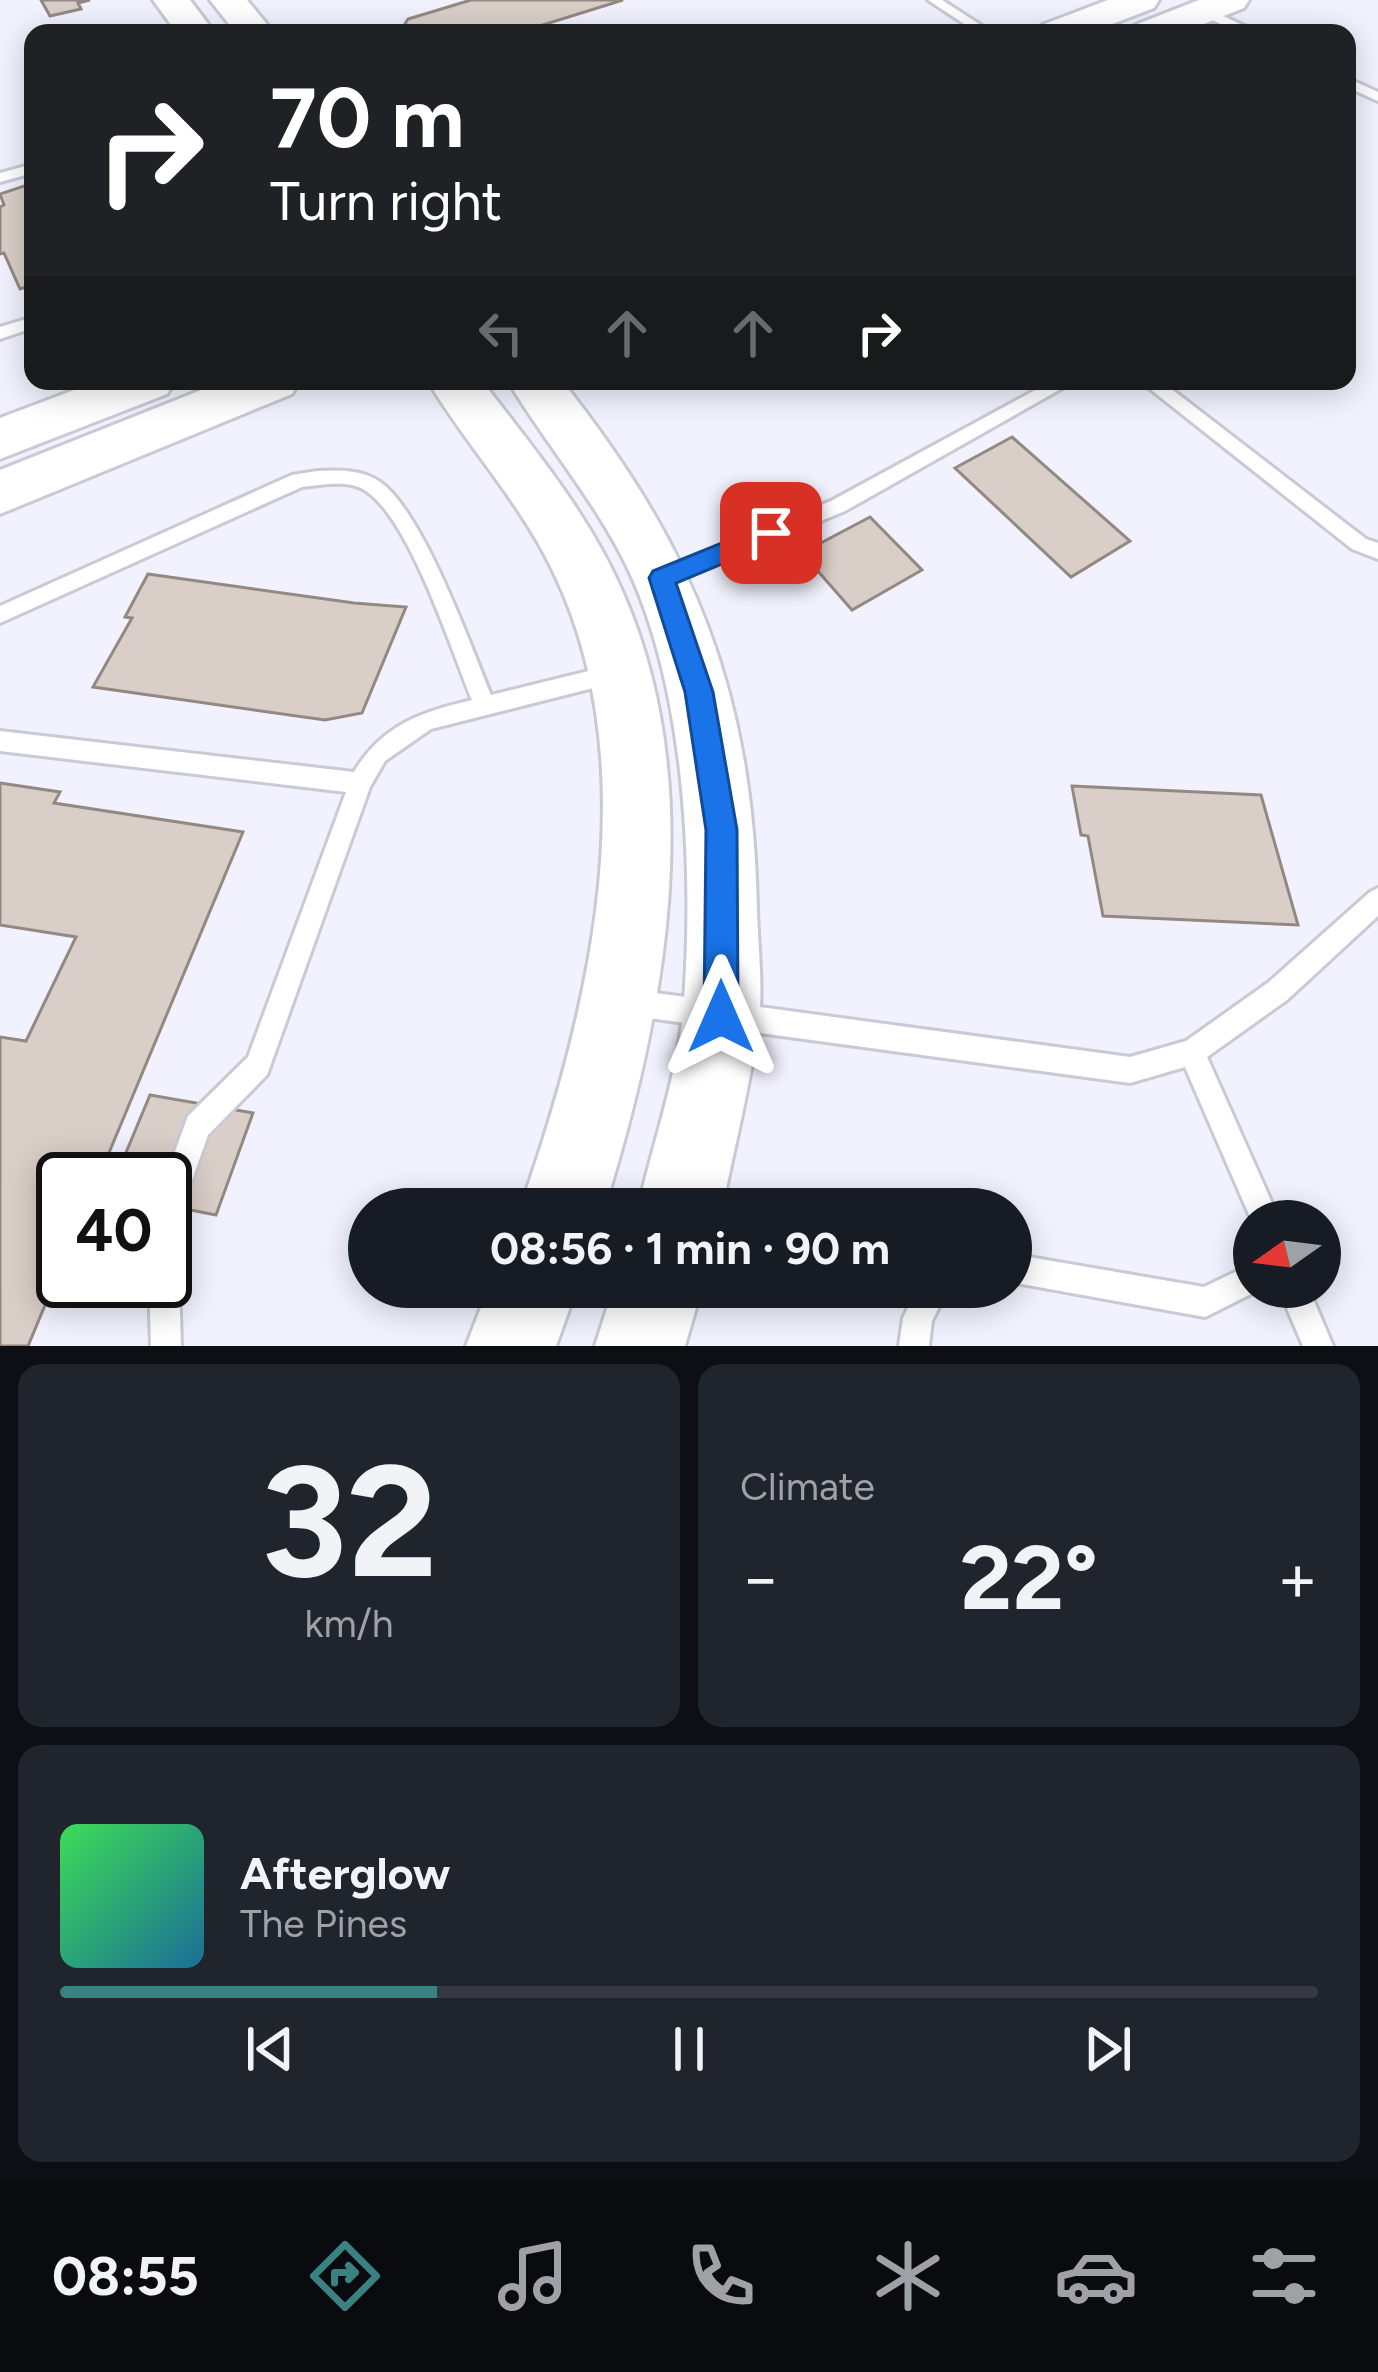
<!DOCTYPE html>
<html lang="en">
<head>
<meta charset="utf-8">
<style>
	:root { --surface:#171b24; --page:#20242c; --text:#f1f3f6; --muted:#9ea1a6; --line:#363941; --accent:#3a8282 }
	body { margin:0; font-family:Figtree,sans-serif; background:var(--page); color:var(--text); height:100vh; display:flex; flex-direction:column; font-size:45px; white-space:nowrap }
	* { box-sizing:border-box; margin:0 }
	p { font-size:39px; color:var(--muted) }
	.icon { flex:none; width:66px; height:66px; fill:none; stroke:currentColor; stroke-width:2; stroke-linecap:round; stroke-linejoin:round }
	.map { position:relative; height:1346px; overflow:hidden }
	.drawer { display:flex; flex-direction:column; gap:18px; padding:18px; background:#0d0f14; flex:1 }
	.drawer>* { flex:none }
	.banner { position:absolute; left:24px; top:24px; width:1332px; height:366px; border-radius:24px; box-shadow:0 6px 30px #0003; background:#202124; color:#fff; overflow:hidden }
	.needle { width:78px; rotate:256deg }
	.tools { position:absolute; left:1233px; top:1200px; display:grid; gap:24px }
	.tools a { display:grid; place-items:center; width:108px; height:108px; border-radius:50%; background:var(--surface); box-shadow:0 6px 30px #0003; font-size:60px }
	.speed { position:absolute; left:36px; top:1152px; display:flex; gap:24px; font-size:60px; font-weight:700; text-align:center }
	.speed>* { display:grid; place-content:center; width:156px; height:156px; border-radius:50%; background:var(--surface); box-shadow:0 6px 30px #0003; line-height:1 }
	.speed .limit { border:6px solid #111; border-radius:18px; background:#fff; color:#111 }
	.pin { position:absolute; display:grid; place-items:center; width:102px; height:102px; color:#fff; margin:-51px; border-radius:24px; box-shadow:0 6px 18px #0006 }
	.me { position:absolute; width:132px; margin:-66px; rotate:0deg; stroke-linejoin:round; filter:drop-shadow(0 0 9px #0008) }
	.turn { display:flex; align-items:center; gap:42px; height:252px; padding:0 48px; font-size:54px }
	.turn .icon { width:156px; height:156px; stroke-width:2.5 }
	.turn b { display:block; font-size:84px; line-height:102px }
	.lanes { display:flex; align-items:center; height:114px; padding:0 48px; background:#0003; justify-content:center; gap:60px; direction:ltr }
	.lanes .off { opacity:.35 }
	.big { font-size:90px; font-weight:700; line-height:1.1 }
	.drawer .card { flex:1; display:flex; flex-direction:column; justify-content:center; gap:18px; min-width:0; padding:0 42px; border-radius:24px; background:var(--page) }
	.drawer .dial { align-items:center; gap:0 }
	.dial b { font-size:156px; line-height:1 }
	.song { display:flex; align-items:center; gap:36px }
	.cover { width:144px; height:144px; border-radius:18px; background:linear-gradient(135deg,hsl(130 70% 55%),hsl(200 70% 35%)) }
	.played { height:12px; border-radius:6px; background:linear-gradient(90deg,var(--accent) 30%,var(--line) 30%) }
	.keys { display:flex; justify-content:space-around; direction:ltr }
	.heat { display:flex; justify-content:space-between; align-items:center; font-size:66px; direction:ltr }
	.drawer .tiles { flex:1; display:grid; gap:18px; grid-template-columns:1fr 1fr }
	.card:last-child { grid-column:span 2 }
	.trip { position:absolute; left:348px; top:1188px; width:684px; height:120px; border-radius:60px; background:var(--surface); box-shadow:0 6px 30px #0003; font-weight:700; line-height:120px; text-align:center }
	.dock { display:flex; height:192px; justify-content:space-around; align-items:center; background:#090b0e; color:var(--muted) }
	.dock .icon { width:84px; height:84px }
	.dock .selected { color:var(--accent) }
	.dock b { font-size:54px; color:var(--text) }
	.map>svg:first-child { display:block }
</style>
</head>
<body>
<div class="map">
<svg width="1378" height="1346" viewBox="0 0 1378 1346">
	<rect width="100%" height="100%" fill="#f2f2fe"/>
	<!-- building -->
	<g fill="#dacfc8" stroke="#938982" stroke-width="3">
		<polygon points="41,0 90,0 78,3 81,9 50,16"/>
		<polygon points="471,0 623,0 517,33 409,33 403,27 408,19"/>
		<polygon points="33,183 33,285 20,289 4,253 0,254 0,207 4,205 0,194"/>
		<polygon points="1012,437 1130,541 1071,577 955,468"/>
		<polygon points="870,517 922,570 852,610 802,553"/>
		<polygon points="148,574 354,603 406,607 362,713 325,720 93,687 132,618 125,617"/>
		<polygon points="0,783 60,792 54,803 243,832 98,1179 63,1179 63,1262 28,1346 0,1346 0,1037 26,1041 76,937 0,925"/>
		<polygon points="1072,786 1261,795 1298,925 1103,916 1088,836 1081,835"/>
		<polygon points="150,1095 253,1113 216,1215 165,1205 165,1179 115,1179"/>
	</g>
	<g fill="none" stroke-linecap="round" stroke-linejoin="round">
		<!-- lane casing -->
		<g stroke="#c9cad5" stroke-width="6">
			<g id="lane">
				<polygon points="928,0 942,0 993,33 978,33"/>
				<polygon points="1204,7 1253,30 1255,33 1239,33 1200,14 1198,11"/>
				<polygon points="1347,78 1378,92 1378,101 1347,87"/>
				<polygon points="33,164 33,173 0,182 0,173"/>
				<polygon points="33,317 33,328 0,339 0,327"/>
				<polygon points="1052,381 1075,381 845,511 669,584 662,586 652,578 655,572 831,501"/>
				<polygon points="1140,381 1161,381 1366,539 1378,543 1378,559 1352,549"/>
				<path d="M317 471C338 470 362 469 380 482 423 512 470 644 491 695L613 665 620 668 624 674 620 680 613 683 431 729 385 761 370 787 267 1075 208 1135 175 1228 165 1232V1179L188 1116 248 1057 346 792 0 751V731L354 772C382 725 421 712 472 700 451 649 410 520 366 491 349 479 321 485 302 487L0 623V606L292 475Z"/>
				<polygon points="1378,888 1378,916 1287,1000 1207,1057 1280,1221 1254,1221 1254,1226 1185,1067 1130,1083 626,1015 617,1011 613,1002 617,993 626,989 1130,1057 1186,1041 1269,982 1370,892"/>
				<polygon points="1011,1254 1204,1287 1254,1263 1254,1287 1265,1287 1205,1317 1011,1282"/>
				<polygon points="165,1267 174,1271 179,1281 181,1346 151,1346 149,1281 165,1281"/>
				<polygon points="918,1287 949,1287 932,1321 929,1346 899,1346 903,1318"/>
				<polygon points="1278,1287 1308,1287 1333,1346 1303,1346"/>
			</g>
		</g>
		<!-- secondary casing -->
		<g stroke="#c9cad5" stroke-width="6">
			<g id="secondary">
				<polygon points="153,0 190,0 215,33 177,33"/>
				<polygon points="210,0 247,0 274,33 236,33"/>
				<polygon points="1108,0 1159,0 1154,8 1089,33 1036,33 1042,25"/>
				<polygon points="1199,0 1249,0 1244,8 1181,33 1129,33 1135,25"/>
				<polygon points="98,381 175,381 167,394 0,459 0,418"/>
				<polygon points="224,381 300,381 292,394 0,514 0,470"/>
				<path d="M428 381H482C533 448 589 514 623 593 708 787 665 1014 604 1209H520C589 1013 649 769 553 571 520 502 467 446 428 381Z"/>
				<path d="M508 381H562C696 550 753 694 757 910 758 946 763 985 759 1020 751 1083 734 1147 722 1209H638C652 1147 677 1076 683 1013 694 879 687 698 630 573 598 504 547 446 508 381Z"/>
				<polygon points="489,1287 577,1287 556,1346 466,1346"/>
				<polygon points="614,1287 702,1287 685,1346 595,1346"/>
			</g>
		</g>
		<!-- lane -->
		<use href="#lane" fill="#fff" fill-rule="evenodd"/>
		<!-- secondary -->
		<use href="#secondary" fill="#fff" fill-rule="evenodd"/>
	</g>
	<!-- route -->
	<polygon fill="#1a73e8" stroke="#114b97" stroke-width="3" points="771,523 779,526 783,533 779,540 676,583 713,692 737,830 738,1017 733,1028 721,1033 709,1028 704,1017 706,830 685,692 649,578 653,571"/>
</svg>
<div class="tools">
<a><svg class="needle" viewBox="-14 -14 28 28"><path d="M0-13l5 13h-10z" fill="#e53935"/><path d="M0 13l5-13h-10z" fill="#9ea1a6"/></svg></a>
</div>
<div class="speed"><div class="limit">40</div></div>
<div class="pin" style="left:771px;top:533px;background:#d93025"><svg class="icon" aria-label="arrive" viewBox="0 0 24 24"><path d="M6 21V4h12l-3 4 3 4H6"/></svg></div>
<svg class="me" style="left:721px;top:1017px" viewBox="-20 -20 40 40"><path d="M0-17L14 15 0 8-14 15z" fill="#1a73e8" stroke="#fff" stroke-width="4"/></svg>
<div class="trip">08:56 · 1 min · 90 m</div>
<div class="banner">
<div class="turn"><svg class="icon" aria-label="right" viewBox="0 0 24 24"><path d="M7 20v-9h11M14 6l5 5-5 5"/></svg><div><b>70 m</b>Turn right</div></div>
<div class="lanes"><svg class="icon off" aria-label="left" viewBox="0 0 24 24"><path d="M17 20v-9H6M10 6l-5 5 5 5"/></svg><svg class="icon off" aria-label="ahead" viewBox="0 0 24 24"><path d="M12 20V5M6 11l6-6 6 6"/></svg><svg class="icon off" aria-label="ahead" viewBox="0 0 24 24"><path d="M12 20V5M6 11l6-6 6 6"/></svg><svg class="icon" aria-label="right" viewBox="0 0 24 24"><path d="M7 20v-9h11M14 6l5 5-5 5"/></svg></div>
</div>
</div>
<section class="drawer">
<div class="tiles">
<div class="card dial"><b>32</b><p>km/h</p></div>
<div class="card"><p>Climate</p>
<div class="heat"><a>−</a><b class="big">22°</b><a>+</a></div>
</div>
<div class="card">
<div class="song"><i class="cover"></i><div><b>Afterglow</b><p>The Pines</p></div></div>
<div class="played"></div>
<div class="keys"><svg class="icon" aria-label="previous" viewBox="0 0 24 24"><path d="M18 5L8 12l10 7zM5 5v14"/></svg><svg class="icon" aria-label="pause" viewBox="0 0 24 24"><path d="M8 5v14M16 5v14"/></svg><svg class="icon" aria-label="next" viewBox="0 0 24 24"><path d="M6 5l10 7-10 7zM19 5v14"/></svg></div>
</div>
</div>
</section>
<nav class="dock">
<b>08:55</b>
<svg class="icon selected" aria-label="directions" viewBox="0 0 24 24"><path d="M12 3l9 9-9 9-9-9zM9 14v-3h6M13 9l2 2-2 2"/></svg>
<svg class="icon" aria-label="music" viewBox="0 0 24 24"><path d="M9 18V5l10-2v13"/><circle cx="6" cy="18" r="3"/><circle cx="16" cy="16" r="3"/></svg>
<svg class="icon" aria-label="phone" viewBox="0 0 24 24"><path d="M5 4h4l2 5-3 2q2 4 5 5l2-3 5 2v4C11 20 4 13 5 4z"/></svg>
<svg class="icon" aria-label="climate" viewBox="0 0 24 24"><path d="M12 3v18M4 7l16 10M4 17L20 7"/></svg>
<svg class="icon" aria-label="car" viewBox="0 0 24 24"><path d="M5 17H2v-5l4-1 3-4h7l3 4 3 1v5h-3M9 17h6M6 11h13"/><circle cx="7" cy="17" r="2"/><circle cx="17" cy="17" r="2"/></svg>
<svg class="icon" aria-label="filters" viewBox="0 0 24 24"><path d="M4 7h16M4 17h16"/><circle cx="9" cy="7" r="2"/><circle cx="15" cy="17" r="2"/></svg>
</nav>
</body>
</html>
